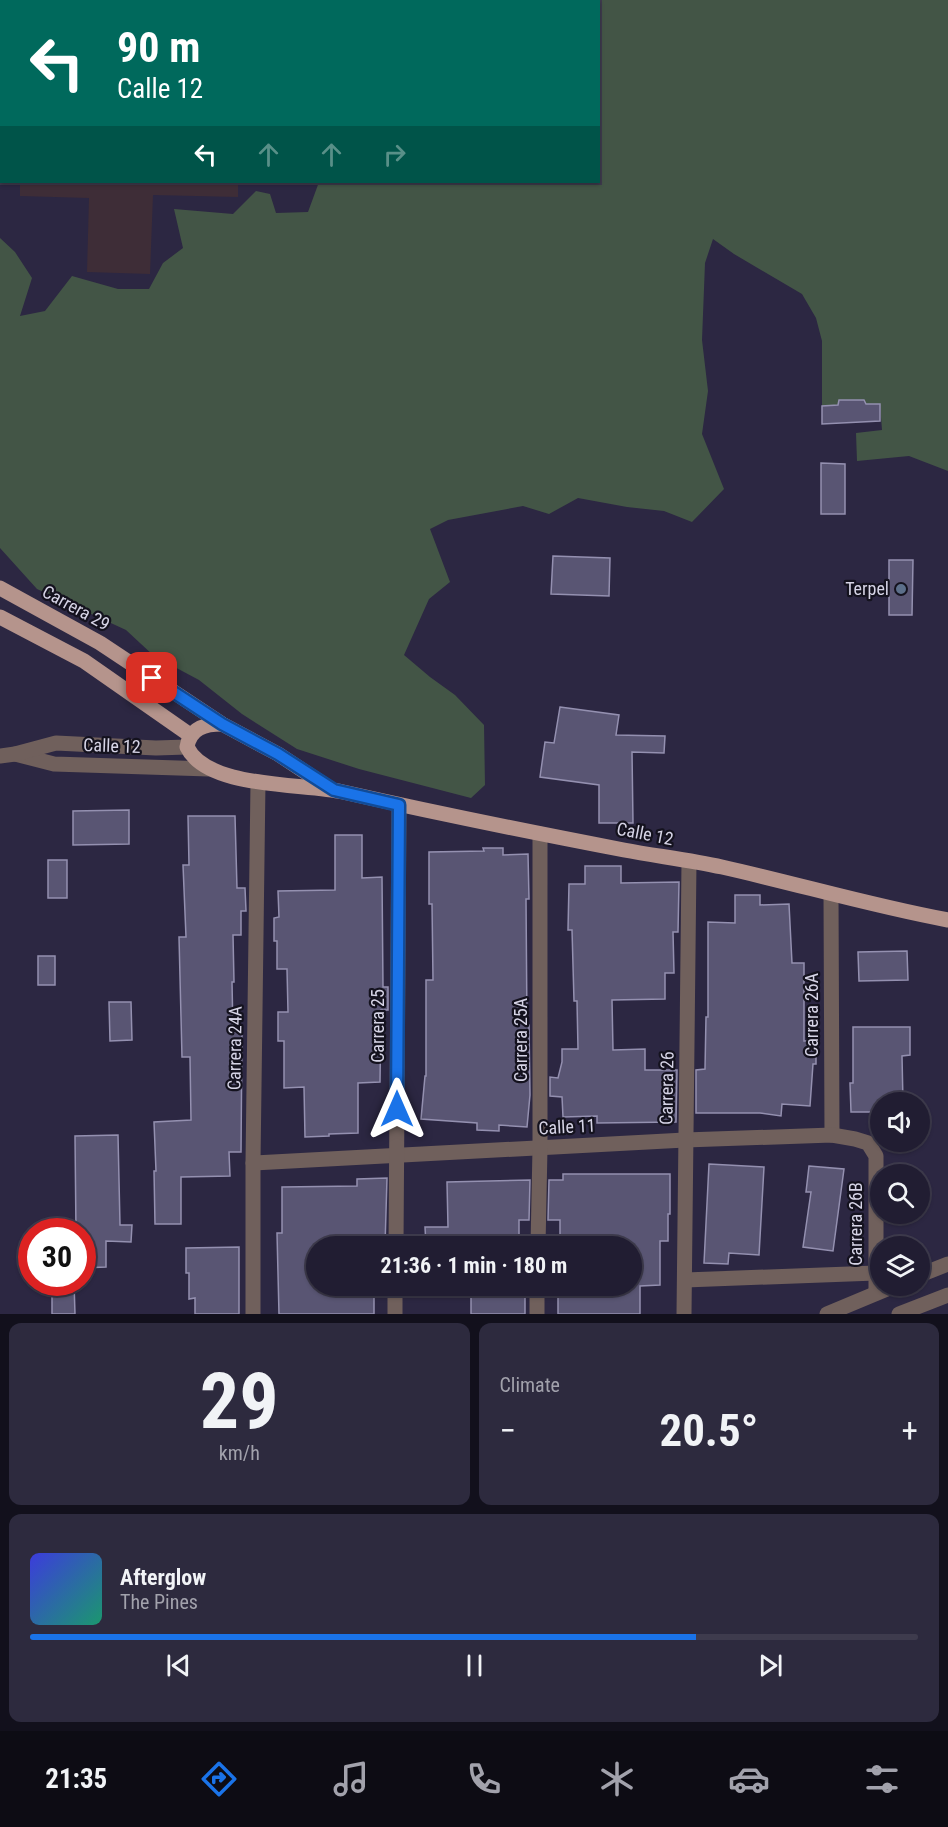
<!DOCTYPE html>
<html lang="en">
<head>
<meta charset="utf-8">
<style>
	:root { --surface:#211d32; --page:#2d2a3e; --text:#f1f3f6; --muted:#a2a2ac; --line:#3e3b4d; --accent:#1a73e8 }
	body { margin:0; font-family:"Roboto Condensed",sans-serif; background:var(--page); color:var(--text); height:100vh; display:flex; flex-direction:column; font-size:22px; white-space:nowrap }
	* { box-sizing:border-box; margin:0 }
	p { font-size:20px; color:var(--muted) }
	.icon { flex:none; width:33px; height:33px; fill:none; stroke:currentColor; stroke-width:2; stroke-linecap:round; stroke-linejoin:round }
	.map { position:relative; height:1314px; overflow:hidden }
	.details { display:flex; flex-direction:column; gap:9px; padding:9px; background:#12101c; flex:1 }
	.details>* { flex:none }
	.banner { position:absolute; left:0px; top:0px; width:600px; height:183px; box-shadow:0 2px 4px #0004,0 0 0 2px var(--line); background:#00695c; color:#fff; overflow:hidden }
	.fabs { position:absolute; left:870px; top:1092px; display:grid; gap:12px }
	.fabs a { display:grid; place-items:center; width:60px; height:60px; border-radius:50%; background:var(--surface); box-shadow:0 2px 4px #0004,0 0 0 2px var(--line); font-size:30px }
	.speed { position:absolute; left:18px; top:1218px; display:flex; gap:12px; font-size:30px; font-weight:700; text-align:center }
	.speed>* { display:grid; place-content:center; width:78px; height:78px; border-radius:50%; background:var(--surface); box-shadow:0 2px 4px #0004,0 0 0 2px var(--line); line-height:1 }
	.speed .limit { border:9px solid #d22; background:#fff; color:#111 }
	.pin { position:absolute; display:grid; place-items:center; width:51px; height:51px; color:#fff; margin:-26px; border-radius:12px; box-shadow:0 3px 9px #0006 }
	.me { position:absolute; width:66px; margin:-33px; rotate:0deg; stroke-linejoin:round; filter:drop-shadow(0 0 4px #0008) }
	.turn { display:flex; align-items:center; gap:21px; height:126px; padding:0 18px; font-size:27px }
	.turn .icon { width:78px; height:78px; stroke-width:2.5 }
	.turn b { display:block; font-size:42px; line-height:51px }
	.lanes { display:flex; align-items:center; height:57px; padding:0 18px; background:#0003; justify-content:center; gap:30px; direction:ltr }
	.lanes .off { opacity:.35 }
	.big { font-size:45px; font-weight:700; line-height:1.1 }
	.details .widget { flex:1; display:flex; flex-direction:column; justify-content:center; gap:9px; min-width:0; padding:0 21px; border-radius:12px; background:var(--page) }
	.details .dial { align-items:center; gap:0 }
	.dial b { font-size:78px; line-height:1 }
	.song { display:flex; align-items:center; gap:18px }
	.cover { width:72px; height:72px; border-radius:9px; background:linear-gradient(135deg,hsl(240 70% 55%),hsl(160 70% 35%)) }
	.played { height:6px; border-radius:3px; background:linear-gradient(90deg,var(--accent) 75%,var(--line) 75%) }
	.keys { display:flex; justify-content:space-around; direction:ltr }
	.heat { display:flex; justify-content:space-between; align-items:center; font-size:33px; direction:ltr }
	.details .tiles { flex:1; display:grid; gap:9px; grid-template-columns:1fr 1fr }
	.widget:last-child { grid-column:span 2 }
	.trip { position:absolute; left:306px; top:1236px; width:336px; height:60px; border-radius:30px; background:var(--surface); box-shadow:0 2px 4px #0004,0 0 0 2px var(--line); font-weight:700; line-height:60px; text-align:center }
	.dock { display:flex; height:96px; justify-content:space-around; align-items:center; background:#0d0c14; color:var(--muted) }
	.dock .icon { width:42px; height:42px }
	.dock .active { color:var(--accent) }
	.dock b { font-size:27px; color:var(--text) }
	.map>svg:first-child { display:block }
</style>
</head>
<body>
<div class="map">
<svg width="948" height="1314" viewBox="0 0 948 1314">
	<rect width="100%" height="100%" fill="#2c2742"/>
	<!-- industrial -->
	<polygon fill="#3e2d37" points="20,182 238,182 238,197 153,195 150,274 87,272 89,198 20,196"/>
	<!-- green -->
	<polygon fill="#435546" points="19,0 948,0 948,471 909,456 857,461 856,433 882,430 880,404 866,404 864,400 840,400 838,405 822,406 822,341 816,318 802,294 734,254 713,239 705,263 702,340 708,391 702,434 724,489 692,522 664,511 627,507 578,498 549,514 523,506 448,520 430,529 450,582 429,599 404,655 430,677 455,695 484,725 485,785 471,798 359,769 297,749 242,714 199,680 154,656 126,630 37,589 0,548 0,238 15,252 32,278 20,316 45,311 72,276 118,289 149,289 163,263 183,248 174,209 233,214 256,191 270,194 276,213 308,212 319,182 598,182 598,2 17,1"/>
	<!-- building -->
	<g fill="#595573" stroke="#9490b0" stroke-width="1.5">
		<polygon points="839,400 864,400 866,404 880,404 880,421 822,424 822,406 838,405"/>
		<polygon points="821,463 845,464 845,514 821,514"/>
		<polygon points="553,556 610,558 609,596 551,594"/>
		<polygon points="889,560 913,560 912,615 889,615"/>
		<polygon points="560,707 619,715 616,735 665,736 664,753 632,752 633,823 599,823 599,785 540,777 545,742 554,743"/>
		<polygon points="129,810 129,844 73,845 73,811"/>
		<polygon points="188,816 235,816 237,888 245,888 246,911 241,911 241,935 233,935 234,982 232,982 233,1032 242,1031 241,1152 229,1152 230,1176 181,1177 181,1224 155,1224 154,1171 156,1171 154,1122 191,1120 190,1057 182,1057 179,937 186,937 183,865 189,865"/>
		<polygon points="335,835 362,835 362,878 382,877 383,987 388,987 388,1010 381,1010 380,1082 358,1083 358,1133 329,1134 329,1136 305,1137 304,1087 284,1088 284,1041 278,1041 278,1012 288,1012 287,969 277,969 277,941 274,941 274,918 279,917 278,891 335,890"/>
		<polygon points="483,848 503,848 503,855 528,854 529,899 526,899 527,1025 529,1025 530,1095 527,1127 499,1125 499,1131 477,1130 477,1123 421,1119 425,1076 426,1076 426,980 433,980 432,904 429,904 429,852 484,851"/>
		<rect x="48" y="860" width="19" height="38"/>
		<polygon points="585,866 621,866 621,883 679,882 678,932 673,932 674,973 665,973 665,999 612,1000 613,1050 645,1049 645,1070 677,1070 676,1122 597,1123 597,1116 563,1117 562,1097 550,1096 550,1077 558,1078 562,1062 562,1049 578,1049 577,1001 574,1001 572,930 568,930 569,884 585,884"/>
		<polygon points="735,895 760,895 760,905 789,904 792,963 804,963 804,1041 816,1041 816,1064 813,1064 810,1106 782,1104 781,1116 760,1113 696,1113 696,1070 705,1069 706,1017 708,1017 708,922 735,923"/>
		<polygon points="907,951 908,980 859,981 858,952"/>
		<rect x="38" y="956" width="17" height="29"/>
		<polygon points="109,1002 131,1002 132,1040 110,1041"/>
		<polygon points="853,1027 910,1027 910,1055 902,1056 903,1102 880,1102 880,1112 851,1112 850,1083 853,1083"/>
		<polygon points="118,1135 120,1225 132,1225 131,1242 106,1241 106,1267 82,1268 82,1232 76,1232 75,1136"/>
		<polygon points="709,1164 764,1167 759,1255 729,1253 728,1264 704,1263"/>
		<polygon points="809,1166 844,1169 833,1251 803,1247 811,1192 806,1192"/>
		<polygon points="563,1174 670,1174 670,1214 668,1214 668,1241 660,1241 660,1285 640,1286 640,1314 558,1314 558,1288 560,1288 560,1286 632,1286 632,1246 560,1246 560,1220 548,1220 549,1180 563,1180"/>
		<polygon points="387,1178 385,1246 316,1246 316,1286 374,1286 374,1314 279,1314 277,1233 282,1233 282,1187 357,1186 357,1179"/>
		<polygon points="530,1180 529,1220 519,1220 519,1246 426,1246 425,1227 448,1227 447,1182"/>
		<polygon points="239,1247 239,1314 195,1314 195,1298 189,1299 189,1273 186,1273 186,1248"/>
		<polygon points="52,1282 74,1282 75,1314 52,1314"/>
		<polygon points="525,1294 525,1314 471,1314 471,1295"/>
	</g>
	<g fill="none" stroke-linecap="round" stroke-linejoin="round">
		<!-- minor -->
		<g stroke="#70605c" stroke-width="15">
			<polyline points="15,754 54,764 209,769"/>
			<polyline points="0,756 15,754 56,743 156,748 187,747"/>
			<polyline points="831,894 832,1135"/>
			<polyline points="253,1163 685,1140 832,1135 855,1139 868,1143 876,1156 876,1293"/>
			<polyline points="396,1246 399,805"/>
			<polyline points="538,1246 540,1148 540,834"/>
			<polyline points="920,1275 948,1264"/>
			<polyline points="685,1280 876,1273"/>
			<polyline points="253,1314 253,1163 258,782"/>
			<polyline points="395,1314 395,1286"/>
			<polyline points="537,1314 537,1286"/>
			<polyline points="684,1314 689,862"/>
			<polyline points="827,1314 894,1286"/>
			<polyline points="899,1314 948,1295"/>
		</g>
		<!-- major -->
		<g stroke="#b5948c" stroke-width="15">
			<polyline points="0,588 100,643 222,724 278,754 331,789"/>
			<polyline points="0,617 84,661 190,735"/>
			<path d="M222 724C205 724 190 728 187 747 207 789 303 783 343 792 436 813 530 832 624 850 656 856 690 860 722 867 798 884 872 906 948 920"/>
		</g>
	</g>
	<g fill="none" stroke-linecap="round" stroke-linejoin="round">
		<!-- route casing -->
		<g stroke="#114b97" stroke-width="15">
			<polyline id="route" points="152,678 222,724 278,754 334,790 399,805 397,1109"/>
		</g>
		<!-- route -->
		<use href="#route" stroke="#1a73e8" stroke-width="10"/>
	</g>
	<!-- markers -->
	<circle fill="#5c6f8a" stroke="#14121e" stroke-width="2" cx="901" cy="589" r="6"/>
	<g text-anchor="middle" stroke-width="4.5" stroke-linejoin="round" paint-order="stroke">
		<!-- poi labels -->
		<g font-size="18" fill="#d6d4e6" stroke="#14121e" text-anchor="end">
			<text x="889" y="595">Terpel</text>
		</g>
		<!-- street labels -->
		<g font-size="18" fill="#d6d4e6" stroke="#14121e">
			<text transform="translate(76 608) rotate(29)" y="6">Carrera 29</text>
			<text transform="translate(112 746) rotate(2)" y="6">Calle 12</text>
			<text transform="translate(645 834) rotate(11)" y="6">Calle 12</text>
			<text transform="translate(812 1015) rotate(-90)" y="6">Carrera 26A</text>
			<text transform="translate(378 1026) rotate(-90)" y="6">Carrera 25</text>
			<text transform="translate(521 1040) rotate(-90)" y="6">Carrera 25A</text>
			<text transform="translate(235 1048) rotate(-89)" y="6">Carrera 24A</text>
			<text transform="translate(667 1088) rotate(-89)" y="6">Carrera 26</text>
			<text transform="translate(567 1127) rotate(-3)" y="6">Calle 11</text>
			<text transform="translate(856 1224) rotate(-90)" y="6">Carrera 26B</text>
		</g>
	</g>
</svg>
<div class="fabs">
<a><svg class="icon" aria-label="sound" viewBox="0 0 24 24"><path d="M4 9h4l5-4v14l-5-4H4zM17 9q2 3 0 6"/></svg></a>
<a><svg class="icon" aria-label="search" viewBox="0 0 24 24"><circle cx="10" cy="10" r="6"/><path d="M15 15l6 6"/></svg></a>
<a><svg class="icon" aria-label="layers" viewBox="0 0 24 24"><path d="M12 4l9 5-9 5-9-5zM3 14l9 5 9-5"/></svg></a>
</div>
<div class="speed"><div class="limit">30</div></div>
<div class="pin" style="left:152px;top:678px;background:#d93025"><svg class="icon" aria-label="arrive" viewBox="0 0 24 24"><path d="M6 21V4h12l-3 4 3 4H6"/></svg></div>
<svg class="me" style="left:397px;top:1109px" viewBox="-20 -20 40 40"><path d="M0-17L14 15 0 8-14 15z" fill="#1a73e8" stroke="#fff" stroke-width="4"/></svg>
<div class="trip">21:36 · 1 min · 180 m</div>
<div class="banner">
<div class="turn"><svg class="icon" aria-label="left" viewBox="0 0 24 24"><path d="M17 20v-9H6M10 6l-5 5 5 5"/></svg><div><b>90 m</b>Calle 12</div></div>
<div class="lanes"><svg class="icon" aria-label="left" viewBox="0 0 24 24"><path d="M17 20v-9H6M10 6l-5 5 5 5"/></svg><svg class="icon off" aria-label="ahead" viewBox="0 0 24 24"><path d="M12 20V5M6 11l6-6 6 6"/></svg><svg class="icon off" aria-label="ahead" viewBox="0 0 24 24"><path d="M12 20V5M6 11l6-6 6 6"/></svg><svg class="icon off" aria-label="right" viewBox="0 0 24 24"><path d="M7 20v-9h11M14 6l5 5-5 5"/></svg></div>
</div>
</div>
<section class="details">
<div class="tiles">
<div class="widget dial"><b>29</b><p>km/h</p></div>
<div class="widget"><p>Climate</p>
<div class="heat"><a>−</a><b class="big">20.5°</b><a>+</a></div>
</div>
<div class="widget">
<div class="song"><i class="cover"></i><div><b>Afterglow</b><p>The Pines</p></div></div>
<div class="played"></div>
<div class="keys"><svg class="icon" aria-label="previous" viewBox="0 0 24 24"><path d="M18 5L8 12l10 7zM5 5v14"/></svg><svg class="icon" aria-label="pause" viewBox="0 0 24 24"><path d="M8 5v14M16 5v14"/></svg><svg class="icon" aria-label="next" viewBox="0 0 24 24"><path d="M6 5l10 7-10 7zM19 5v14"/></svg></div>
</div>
</div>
</section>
<nav class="dock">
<b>21:35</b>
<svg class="icon active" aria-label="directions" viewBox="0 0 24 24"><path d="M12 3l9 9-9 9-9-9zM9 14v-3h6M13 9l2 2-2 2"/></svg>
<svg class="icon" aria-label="music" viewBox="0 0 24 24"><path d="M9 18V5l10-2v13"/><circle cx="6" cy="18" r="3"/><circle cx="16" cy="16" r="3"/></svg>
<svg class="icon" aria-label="phone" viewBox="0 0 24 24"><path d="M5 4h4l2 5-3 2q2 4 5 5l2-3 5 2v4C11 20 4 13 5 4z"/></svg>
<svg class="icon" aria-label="climate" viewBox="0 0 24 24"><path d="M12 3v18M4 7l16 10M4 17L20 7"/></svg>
<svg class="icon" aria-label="car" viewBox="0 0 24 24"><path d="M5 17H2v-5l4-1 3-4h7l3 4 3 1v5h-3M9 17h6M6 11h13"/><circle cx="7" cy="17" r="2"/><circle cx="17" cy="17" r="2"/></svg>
<svg class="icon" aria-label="filters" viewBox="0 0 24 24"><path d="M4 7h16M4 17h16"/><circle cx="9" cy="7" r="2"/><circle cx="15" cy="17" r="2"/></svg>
</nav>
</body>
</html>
